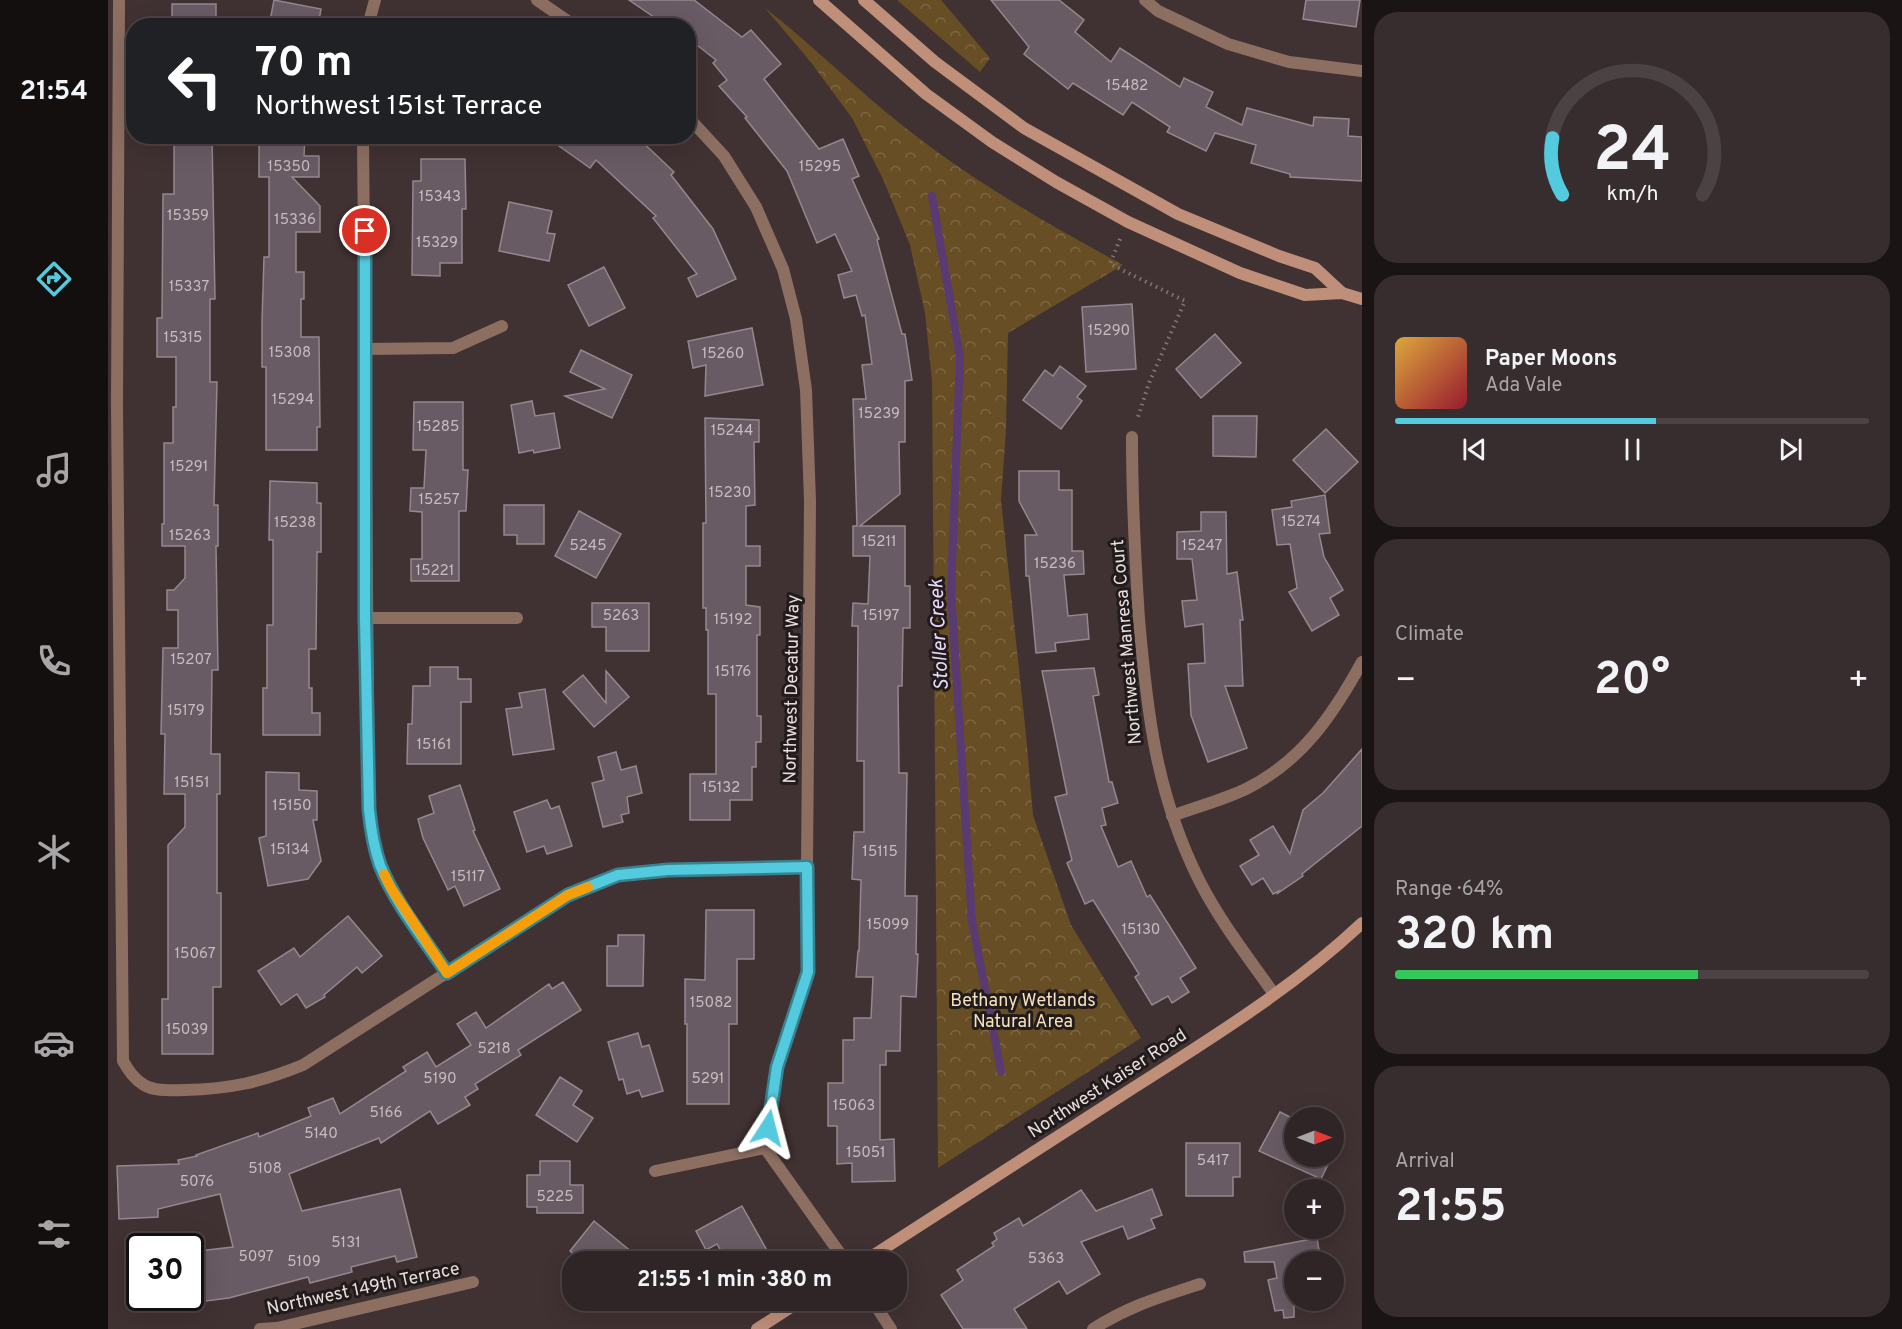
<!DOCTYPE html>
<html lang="en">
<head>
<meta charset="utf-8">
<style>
	:root { --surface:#302526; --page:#382d2e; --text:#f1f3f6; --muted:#a8a5a7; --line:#4b4243; --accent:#54cade }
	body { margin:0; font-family:Overpass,sans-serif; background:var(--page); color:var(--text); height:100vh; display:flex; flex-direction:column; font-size:22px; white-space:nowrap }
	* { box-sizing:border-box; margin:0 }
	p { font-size:20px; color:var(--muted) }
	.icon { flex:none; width:33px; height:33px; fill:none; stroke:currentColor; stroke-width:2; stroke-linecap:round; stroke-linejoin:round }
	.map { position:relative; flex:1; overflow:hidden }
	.side { display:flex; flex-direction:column; gap:12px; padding:12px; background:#1a1415; width:540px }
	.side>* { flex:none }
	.top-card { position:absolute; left:18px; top:18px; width:570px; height:126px; border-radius:24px; box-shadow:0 6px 24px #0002,0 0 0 2px var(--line); background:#202124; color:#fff; overflow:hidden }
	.needle { width:39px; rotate:90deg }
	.fabs { position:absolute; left:1176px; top:1107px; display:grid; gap:12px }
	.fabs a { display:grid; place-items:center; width:60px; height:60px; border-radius:50%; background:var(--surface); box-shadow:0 6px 24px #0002,0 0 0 2px var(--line); font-size:30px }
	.speed { position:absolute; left:18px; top:1233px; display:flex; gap:12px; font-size:30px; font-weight:700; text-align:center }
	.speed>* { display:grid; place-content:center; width:78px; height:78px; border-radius:50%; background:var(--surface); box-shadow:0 6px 24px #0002,0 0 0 2px var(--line); line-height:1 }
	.speed .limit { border:3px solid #111; border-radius:9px; background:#fff; color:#111 }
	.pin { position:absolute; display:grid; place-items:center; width:51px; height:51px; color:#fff; margin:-26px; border:3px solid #fff; border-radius:50%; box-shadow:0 2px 6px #0007 }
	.me { position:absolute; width:66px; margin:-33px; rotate:9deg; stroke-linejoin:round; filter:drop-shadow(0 0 4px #0008) }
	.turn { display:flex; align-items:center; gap:21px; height:126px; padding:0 30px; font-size:27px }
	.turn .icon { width:78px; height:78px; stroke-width:2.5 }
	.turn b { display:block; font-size:42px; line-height:51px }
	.big { font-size:45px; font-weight:700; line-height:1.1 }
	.side .tile { flex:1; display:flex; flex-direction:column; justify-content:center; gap:9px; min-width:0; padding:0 21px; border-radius:24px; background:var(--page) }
	.side .dial { align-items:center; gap:0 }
	.dial svg { height:156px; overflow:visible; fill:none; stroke:var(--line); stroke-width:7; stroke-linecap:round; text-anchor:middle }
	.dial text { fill:var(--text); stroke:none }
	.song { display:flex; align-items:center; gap:18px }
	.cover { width:72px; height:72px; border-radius:9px; background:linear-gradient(135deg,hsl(40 70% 55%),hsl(350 70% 35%)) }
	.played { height:6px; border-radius:3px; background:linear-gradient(90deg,var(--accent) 55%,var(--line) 55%) }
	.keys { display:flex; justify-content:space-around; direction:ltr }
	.heat { display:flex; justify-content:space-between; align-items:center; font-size:33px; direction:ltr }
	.charge { height:9px; border-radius:4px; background:linear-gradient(90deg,#34c759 64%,var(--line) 0) }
	.trip { position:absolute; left:454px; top:1251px; width:345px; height:60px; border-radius:24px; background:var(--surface); box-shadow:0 6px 24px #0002,0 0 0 2px var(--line); font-weight:700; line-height:60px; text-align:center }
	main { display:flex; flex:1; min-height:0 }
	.tabs { display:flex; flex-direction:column; width:108px; justify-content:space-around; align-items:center; background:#130f0f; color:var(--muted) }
	.tabs .icon { width:42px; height:42px }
	.tabs .current { color:var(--accent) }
	.tabs b { font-size:27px; color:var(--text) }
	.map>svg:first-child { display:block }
</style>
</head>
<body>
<main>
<nav class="tabs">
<b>21:54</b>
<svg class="icon current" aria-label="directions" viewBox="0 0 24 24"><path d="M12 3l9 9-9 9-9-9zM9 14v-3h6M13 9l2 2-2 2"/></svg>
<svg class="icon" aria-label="music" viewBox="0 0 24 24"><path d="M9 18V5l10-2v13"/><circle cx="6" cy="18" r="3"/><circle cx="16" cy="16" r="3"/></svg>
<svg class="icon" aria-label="phone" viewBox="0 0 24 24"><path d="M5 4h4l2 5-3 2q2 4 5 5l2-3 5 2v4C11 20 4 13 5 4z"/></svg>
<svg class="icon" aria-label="climate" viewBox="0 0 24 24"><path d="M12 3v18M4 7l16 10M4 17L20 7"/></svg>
<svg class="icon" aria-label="car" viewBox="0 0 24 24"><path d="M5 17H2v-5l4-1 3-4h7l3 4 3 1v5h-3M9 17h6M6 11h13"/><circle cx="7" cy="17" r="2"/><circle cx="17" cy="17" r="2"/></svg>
<svg class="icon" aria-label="filters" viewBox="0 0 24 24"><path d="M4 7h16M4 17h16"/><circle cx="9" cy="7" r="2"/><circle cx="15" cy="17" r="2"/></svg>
</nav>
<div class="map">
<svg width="1254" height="1329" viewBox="0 0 1254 1329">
	<defs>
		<pattern id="forest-crowns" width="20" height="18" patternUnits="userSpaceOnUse" patternTransform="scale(1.5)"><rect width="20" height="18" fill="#674e24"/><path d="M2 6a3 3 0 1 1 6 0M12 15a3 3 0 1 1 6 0" fill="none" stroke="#7d6743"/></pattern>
	</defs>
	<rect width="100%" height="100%" fill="#403132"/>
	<!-- forest -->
	<g fill="url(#forest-crowns)">
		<polygon points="789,0 833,0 882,58 872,72"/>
		<path d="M657 8C706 46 750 91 799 129 866 182 940 224 1015 265L900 333 898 430 893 500 918 735 925 815 963 925 1033 1038 830 1168 824 381 817 313 802 245 775 179 744 118 702 61Z"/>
	</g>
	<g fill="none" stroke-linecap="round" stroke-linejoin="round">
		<!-- stream -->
		<polyline stroke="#593a72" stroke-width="8" points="824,196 852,357 843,591 864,921 893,1071"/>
	</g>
	<!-- building -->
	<g fill="#695b64" stroke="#95868f" stroke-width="1.5">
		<polygon points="166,0 213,9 210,26 161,26"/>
		<polygon points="521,0 586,0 634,37 643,30 673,64 656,79 711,149 735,139 751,176 744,179 771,239 769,240 794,334 797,334 804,380 797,381 797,442 791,442 792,494 752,526 797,526 797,586 802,586 802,628 795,628 794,686 790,686 791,773 799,773 797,896 809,896 808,954 810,954 808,997 793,996 792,1051 778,1051 778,1065 772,1065 772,1140 786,1139 787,1181 744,1182 744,1163 729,1164 729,1126 720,1126 720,1083 735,1083 735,1040 746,1040 746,1018 763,1018 765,977 748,977 750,951 751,951 753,880 744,879 746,832 756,832 756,761 749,761 750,626 744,626 745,603 760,604 762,556 745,556 745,526 749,526 745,399 758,399 754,365 764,364 757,315 754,316 748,295 736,298 730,275 744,271 727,234 709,243 679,171 637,118 639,117 611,86 619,80 605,63 608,60 580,38 580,26 559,26"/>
		<polygon points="883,0 951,0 976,20 967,32 1003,62 1012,48 1072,87 1076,78 1105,92 1098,107 1134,125 1139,108 1205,126 1206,117 1241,119 1240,136 1254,137 1254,181 1182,177 1182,174 1143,163 1148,145 1107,133 1098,151 1059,132 1062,127 1024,102 1015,115 965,83 960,89 916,54 921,47"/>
		<polygon points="1198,0 1252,0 1248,27 1195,19"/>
		<rect x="64" y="4" width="44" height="22"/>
		<polygon points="66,136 104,136 107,299 102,299 102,382 109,382 106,505 110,505 110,546 108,546 110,670 104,670 103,754 112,754 112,794 109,794 109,893 113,893 113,987 105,987 105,1054 54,1054 54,999 60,999 60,845 77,827 77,794 56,794 57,734 53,734 55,648 70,648 70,610 59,610 59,590 66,590 77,578 77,546 54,546 54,524 56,524 56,443 65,443 65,407 68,407 68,357 49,357 49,318 54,318 55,194 66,194"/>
		<polygon points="151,136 197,136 196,156 211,156 211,177 184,177 212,206 212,232 188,232 188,272 196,272 196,299 193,299 193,337 211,337 212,427 209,427 209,450 158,450 158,367 154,367 154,321 156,257 161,257 161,177 151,177"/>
		<polygon points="437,136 528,136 566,172 563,175 605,229 628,279 589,297 580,278 589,274 545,218 548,216 488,160 482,168"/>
		<polygon points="313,159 357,159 358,209 354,209 354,263 332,263 332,276 304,275 305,181 313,181"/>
		<polygon points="401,202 444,211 439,233 447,234 441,261 391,251"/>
		<polygon points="496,267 517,308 481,326 460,285"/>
		<polygon points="1024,304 1028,369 978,372 974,307"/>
		<polygon points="644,328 655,385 597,396 598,365 585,368 580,341"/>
		<polygon points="1107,334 1133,363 1093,398 1068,369"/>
		<polygon points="473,350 524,375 504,418 457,396 497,389 462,372"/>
		<polygon points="952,366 978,386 969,397 974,401 953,429 915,400 937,370 945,376"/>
		<polygon points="424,401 427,416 446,413 452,448 426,453 425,450 411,453 403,405"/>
		<polygon points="306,402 355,402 355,470 360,470 358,511 351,511 351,581 303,581 303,559 314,559 314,512 302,511 303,488 316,488 318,450 305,450"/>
		<polygon points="1105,416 1149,416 1148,457 1105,456"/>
		<polygon points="597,418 651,420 651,442 646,442 647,505 638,506 638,546 652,546 652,566 638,566 638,605 652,607 652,635 649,635 649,716 653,716 653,742 648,742 648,767 644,767 644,800 622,800 622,820 582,820 582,774 608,774 608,694 600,694 600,630 598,630 598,608 595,608 595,523 598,523"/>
		<polygon points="1218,429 1250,462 1217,493 1185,460"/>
		<polygon points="911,471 951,471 951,490 964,490 964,551 975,551 976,574 956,575 960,616 979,614 981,639 947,643 948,651 928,653 921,576 918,576 917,535 929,535 911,501"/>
		<polygon points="162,481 209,483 209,503 213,503 213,552 209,552 208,649 201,649 201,688 204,688 204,713 212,713 212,735 155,735 155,688 159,688 159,625 165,625 165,540 161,540"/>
		<polygon points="1217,495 1222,533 1211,534 1216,557 1235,590 1222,598 1231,615 1204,631 1181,592 1189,588 1182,544 1169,545 1164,510 1184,507 1183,501"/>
		<polygon points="396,505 436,505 436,544 409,544 409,535 396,535"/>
		<polygon points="471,511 513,534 488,578 447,556"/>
		<polygon points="1093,512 1118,512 1119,574 1129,572 1135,620 1132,620 1135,686 1117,686 1139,748 1100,762 1083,715 1080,664 1097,663 1095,624 1077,627 1074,601 1089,600 1084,559 1069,559 1069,532 1093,531"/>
		<polygon points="484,603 541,603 541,651 498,651 498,627 484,627"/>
		<polygon points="322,667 350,667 350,679 363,679 363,702 353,702 353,764 299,764 300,724 304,724 305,686 322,686"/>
		<polygon points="986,668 991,695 985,696 1001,782 1004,782 1010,803 994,808 998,825 993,826 1010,867 1023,861 1039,897 1042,895 1088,968 1072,978 1081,992 1064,1003 1060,996 1044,1005 1027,977 1031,974 985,900 977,904 959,863 964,860 947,797 959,794 934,671"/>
		<polygon points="498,671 521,697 486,727 455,692 475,675 498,703"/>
		<polygon points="437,689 446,749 405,755 398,709 414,707 411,693"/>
		<polygon points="1254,749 1254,826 1194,874 1195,876 1170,893 1171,891 1165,894 1155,878 1144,885 1132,866 1151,855 1142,840 1165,826 1182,854 1195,810 1215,793"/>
		<polygon points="508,752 513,770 528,766 534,793 519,797 521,813 513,815 515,822 495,827 484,783 496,780 490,757"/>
		<polygon points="158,772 191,773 191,790 209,791 209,820 205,820 213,861 200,879 160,886 151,838 158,836"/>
		<polygon points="352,785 367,830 365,831 392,889 356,906 347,886 340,890 315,838 310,819 326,813 321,796"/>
		<polygon points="439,800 443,809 451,806 464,846 439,854 436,846 419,852 406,812"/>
		<polygon points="598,910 646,910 646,959 629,959 629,1024 621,1024 621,1104 579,1104 579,1024 577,1024 577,979 597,980"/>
		<polygon points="240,916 274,956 254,973 249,967 216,995 217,997 198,1008 189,994 173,1005 150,971 186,948 192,957"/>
		<polygon points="510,935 536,935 535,986 499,986 499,946 510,946"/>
		<polygon points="455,982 473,1010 410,1050 413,1055 367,1084 370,1089 357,1097 362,1105 330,1124 322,1111 273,1143 271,1138 181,1174 194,1211 292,1189 309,1257 289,1262 287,1256 243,1267 244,1272 202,1283 200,1277 121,1298 82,1303 82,1252 125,1247 112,1194 50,1209 50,1217 11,1219 9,1166 71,1164 70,1160 89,1156 88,1155 150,1133 151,1137 203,1116 200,1108 225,1098 232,1114 298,1071 295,1067 319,1052 328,1067 363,1045 349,1024 368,1012 378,1028 441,984 444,989"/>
		<polygon points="530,1033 534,1047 541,1045 555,1091 534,1097 531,1090 519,1094 515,1079 511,1080 500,1042"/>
		<polygon points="452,1077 474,1091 465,1105 485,1118 469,1142 428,1115"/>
		<polygon points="1172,1112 1186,1119 1186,1156 1224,1156 1213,1179 1151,1151"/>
		<polygon points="1078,1143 1132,1143 1132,1177 1125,1177 1125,1196 1078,1196"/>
		<polygon points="432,1161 462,1161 462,1185 475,1185 475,1213 429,1213 429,1207 419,1207 419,1175 432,1175"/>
		<polygon points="1044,1189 1054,1215 1043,1219 1047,1228 1020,1239 1015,1226 973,1242 992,1274 959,1294 951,1281 906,1309 919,1329 855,1329 833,1295 855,1280 849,1270 886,1246 884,1243 889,1239 886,1233 911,1218 915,1226 973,1190 988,1211"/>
		<polygon points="634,1206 661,1254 648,1262 619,1262 609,1244 598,1250 588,1231"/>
		<polygon points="486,1221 536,1262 474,1262 462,1251"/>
		<polygon points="1209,1238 1213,1262 1186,1262 1186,1317 1176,1318 1175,1310 1167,1311 1160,1280 1169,1278 1166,1262 1137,1262 1136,1252"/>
	</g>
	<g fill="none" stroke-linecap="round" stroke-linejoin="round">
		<!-- path -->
		<polyline stroke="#847778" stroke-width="4" stroke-dasharray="1.5 4.5" stroke-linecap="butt" points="1012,239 1002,264 1077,301 1041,383 1029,420"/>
		<!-- street -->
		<g stroke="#8d6f62" stroke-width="12">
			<path d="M11 0 9 405 15 1061C21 1071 26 1079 36 1085 48 1092 64 1090 77 1090 123 1089 153 1082 195 1065L460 895 511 875 560 870 699 867"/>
			<polyline points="429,0 467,26"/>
			<polyline points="1037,0 1050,11 1120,44 1181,62 1254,71"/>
			<polyline points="260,26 267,0"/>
			<polyline points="580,117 616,156 648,207 675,269 688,319 698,390 702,501 699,867 700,972 669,1067 657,1148 738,1262"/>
			<path d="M255 136C258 361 257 586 261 810 263 829 265 848 272 865 287 903 317 940 339 973"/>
			<polyline points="258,349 345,348 394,326"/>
			<path d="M1024 437C1024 498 1027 558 1031 619 1039 712 1048 794 1091 880 1111 920 1140 957 1166 994"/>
			<polyline points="257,618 409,618"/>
			<path d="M1064 816C1088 807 1115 800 1138 789 1194 761 1225 715 1254 662"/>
			<polyline points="547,1171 657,1148"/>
			<polyline points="764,1300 783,1329"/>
			<polyline points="152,1329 169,1328 365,1282"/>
			<path d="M985 1329C1021 1306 1052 1297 1092 1284"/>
		</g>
		<!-- secondary -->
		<g stroke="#bf8f7a" stroke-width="12">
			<polyline points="711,0 818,94 884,142 948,182 1020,222 1132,273 1197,295 1234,293 1254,299"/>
			<polyline points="756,0 827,62 916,128 1070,214 1171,256 1207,268 1234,293"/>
			<path d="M755 1262C844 1204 933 1147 1022 1090 1102 1039 1185 988 1254 923"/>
			<polyline points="649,1329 694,1300"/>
		</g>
	</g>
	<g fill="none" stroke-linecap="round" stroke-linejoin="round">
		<!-- route casing -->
		<g stroke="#378390" stroke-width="15">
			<path id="route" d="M257 231V618L261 810C263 829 266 848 272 865 287 903 317 940 339 973L460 895 510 875 560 870 699 867 700 972 669 1067 660 1128"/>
		</g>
		<!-- route -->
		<use href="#route" stroke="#54cade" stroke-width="10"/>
		<!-- slow -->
		<polyline stroke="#f59e0b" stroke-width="10" points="276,874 283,888 339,973 460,895 480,887"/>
	</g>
	<g text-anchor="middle" stroke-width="6" stroke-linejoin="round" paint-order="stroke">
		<!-- number labels -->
		<g font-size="15" fill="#c8bcbf">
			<text x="1019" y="90">15482</text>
			<text x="181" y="171">15350</text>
			<text x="712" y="171">15295</text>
			<text x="332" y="201">15343</text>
			<text x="80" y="220">15359</text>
			<text x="187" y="224">15336</text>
			<text x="329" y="247">15329</text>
			<text x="81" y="291">15337</text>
			<text x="1001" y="335">15290</text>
			<text x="75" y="342">15315</text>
			<text x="182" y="357">15308</text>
			<text x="615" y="358">15260</text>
			<text x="185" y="404">15294</text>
			<text x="771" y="418">15239</text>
			<text x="330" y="431">15285</text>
			<text x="624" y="435">15244</text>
			<text x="81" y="471">15291</text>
			<text x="622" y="497">15230</text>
			<text x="331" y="504">15257</text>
			<text x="1193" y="526">15274</text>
			<text x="187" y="527">15238</text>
			<text x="82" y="540">15263</text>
			<text x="771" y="546">15211</text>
			<text x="480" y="550">5245</text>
			<text x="1094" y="550">15247</text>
			<text x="947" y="568">15236</text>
			<text x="327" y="575">15221</text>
			<text x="513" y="620">5263</text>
			<text x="773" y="620">15197</text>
			<text x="625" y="624">15192</text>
			<text x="83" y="664">15207</text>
			<text x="625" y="676">15176</text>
			<text x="78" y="715">15179</text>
			<text x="326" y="749">15161</text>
			<text x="84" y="787">15151</text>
			<text x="613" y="792">15132</text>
			<text x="184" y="810">15150</text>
			<text x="182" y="854">15134</text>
			<text x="772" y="856">15115</text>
			<text x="360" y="881">15117</text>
			<text x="780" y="929">15099</text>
			<text x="1033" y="934">15130</text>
			<text x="87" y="958">15067</text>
			<text x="603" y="1007">15082</text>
			<text x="79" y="1034">15039</text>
			<text x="386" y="1053">5218</text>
			<text x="332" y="1083">5190</text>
			<text x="600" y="1083">5291</text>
			<text x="746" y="1110">15063</text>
			<text x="278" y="1117">5166</text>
			<text x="213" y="1138">5140</text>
			<text x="758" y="1157">15051</text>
			<text x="1105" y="1165">5417</text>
			<text x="157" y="1173">5108</text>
			<text x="89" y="1186">5076</text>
			<text x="447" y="1201">5225</text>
			<text x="238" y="1247">5131</text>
			<text x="148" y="1261">5097</text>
			<text x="938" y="1263">5363</text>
			<text x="196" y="1266">5109</text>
		</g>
		<!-- street labels -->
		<g font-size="18" fill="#e7dddd" stroke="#211b1b">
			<text transform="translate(1018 642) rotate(-95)" y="6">Northwest Manresa Court</text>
			<text transform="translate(683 689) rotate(-89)" y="6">Northwest Decatur Way</text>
			<text transform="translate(999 1083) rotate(-33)" y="6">Northwest Kaiser Road</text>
			<text transform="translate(255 1288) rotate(-12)" y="6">Northwest 149th Terrace</text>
		</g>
		<!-- park labels -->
		<g font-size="18" fill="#f7e1bf" stroke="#211b1b">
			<text x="915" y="1006">Bethany Wetlands<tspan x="915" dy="21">Natural Area</tspan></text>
		</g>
		<!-- water labels -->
		<g font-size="20" font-style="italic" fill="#e9d8fa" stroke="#211b1b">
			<text transform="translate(830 635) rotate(-93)" y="7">Stoller Creek</text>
		</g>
	</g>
</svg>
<div class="fabs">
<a><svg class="needle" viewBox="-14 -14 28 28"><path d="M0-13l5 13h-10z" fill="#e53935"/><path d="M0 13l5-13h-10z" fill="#a8a5a7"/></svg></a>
<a>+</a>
<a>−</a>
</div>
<div class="speed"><div class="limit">30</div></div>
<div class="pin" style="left:257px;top:231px;background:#d93025"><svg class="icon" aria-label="arrive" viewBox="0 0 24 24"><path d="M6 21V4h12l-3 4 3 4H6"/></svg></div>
<svg class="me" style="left:660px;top:1128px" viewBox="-20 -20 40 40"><path d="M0-17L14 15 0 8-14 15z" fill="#54cade" stroke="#fff" stroke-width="4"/></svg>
<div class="trip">21:55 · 1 min · 380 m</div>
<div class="top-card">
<div class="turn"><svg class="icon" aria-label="left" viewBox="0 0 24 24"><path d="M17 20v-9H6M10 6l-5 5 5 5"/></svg><div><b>70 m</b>Northwest 151st Terrace</div></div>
</div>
</div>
<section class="side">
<div class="tile dial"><svg viewBox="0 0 100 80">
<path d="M14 69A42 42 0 1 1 86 69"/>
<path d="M14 69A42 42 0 0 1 9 40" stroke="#54cade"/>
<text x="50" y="56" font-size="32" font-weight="700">24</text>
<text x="50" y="72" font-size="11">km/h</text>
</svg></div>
<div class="tile">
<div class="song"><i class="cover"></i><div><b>Paper Moons</b><p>Ada Vale</p></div></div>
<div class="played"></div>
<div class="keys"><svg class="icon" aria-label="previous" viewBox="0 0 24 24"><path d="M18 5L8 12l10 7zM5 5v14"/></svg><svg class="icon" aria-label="pause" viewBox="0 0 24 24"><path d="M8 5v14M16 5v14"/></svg><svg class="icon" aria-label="next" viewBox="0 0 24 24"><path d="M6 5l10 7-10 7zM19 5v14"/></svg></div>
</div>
<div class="tile"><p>Climate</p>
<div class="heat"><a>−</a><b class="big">20°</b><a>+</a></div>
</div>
<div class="tile"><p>Range · 64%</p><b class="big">320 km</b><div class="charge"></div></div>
<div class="tile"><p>Arrival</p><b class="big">21:55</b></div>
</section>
</main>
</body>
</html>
